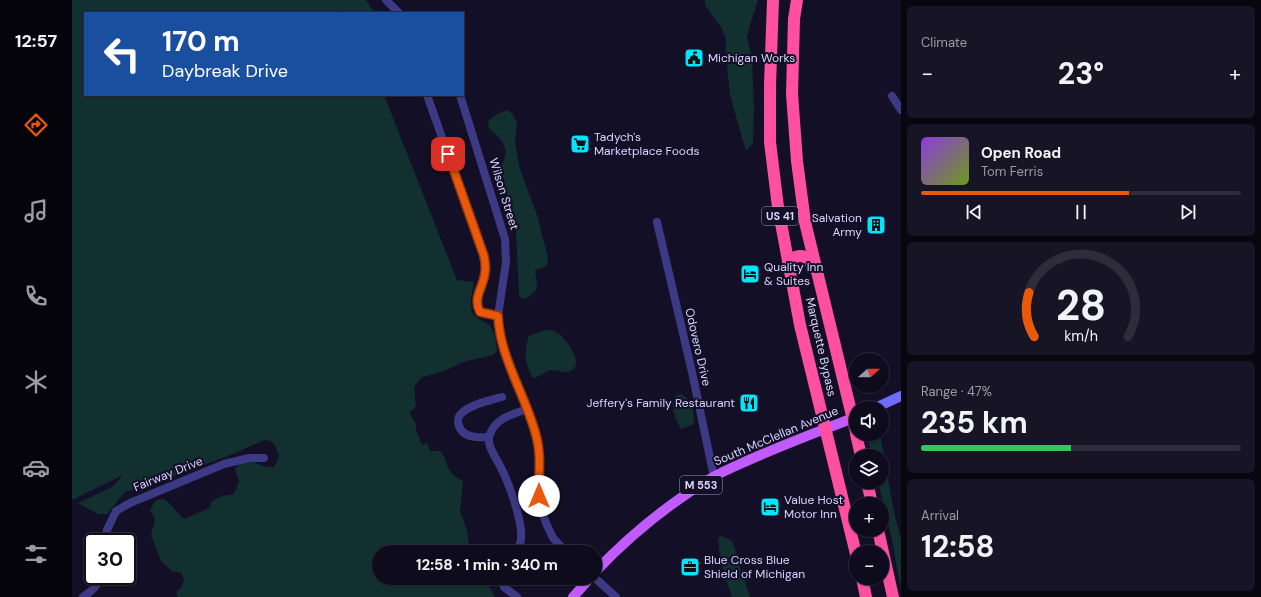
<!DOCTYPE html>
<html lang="en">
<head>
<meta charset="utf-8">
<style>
	:root { --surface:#0e0b1c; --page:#171425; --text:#f1f3f6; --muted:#9b9ba3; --line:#2e2b3b; --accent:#ea580c }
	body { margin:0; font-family:"DM Sans",sans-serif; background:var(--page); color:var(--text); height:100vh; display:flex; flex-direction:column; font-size:15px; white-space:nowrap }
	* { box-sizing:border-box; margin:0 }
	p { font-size:13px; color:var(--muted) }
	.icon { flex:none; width:22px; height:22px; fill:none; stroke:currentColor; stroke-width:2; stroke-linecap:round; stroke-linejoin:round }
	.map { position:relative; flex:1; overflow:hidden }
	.details { display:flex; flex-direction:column; gap:6px; padding:6px; background:#08060f; width:360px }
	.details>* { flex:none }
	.banner { position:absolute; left:12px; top:12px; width:380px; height:84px; border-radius:0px; box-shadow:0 1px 3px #0004,0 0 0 1px var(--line); background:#1a4fa0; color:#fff; overflow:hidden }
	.needle { width:26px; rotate:69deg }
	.tools { position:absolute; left:777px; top:353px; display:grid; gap:8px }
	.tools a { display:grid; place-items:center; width:40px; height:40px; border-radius:50%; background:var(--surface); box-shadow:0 1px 3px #0004,0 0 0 1px var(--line); font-size:20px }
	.speed { position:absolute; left:12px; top:533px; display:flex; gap:8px; font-size:20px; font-weight:700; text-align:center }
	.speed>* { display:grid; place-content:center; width:52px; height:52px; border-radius:50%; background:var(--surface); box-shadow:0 1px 3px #0004,0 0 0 1px var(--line); line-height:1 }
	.speed .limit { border:2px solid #111; border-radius:6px; background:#fff; color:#111 }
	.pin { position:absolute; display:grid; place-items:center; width:34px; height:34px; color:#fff; margin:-17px; border-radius:8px; box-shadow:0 2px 6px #0006 }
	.me { position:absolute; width:44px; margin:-22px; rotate:0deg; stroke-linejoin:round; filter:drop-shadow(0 0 3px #0008) }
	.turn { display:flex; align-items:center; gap:14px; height:84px; padding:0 12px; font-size:18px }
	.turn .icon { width:52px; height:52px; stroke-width:2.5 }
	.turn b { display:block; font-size:28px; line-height:34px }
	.big { font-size:30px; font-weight:700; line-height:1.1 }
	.details .widget { flex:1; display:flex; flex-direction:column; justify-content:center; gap:6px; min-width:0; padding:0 14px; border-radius:6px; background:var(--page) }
	.details .dial { align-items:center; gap:0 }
	.dial svg { height:104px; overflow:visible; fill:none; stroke:var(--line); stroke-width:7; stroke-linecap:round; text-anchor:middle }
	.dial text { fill:var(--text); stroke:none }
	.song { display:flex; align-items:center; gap:12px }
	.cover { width:48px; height:48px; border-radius:6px; background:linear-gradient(135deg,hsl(270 70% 55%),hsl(80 70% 35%)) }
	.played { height:4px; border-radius:2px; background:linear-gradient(90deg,var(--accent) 65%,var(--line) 65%) }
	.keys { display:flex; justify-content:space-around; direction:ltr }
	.heat { display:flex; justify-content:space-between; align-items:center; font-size:22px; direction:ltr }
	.charge { height:6px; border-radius:3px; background:linear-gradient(90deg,#34c759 47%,var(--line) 0) }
	.trip { position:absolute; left:300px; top:545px; width:230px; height:40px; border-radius:20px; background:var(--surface); box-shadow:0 1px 3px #0004,0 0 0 1px var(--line); font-weight:700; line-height:40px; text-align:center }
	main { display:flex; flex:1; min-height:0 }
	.tab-bar { display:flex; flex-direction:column; width:72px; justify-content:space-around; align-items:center; background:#06040b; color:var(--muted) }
	.tab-bar .icon { width:28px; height:28px }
	.tab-bar .active { color:var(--accent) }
	.tab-bar b { font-size:18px; color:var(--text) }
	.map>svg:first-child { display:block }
</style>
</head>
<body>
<main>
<nav class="tab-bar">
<b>12:57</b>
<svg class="icon active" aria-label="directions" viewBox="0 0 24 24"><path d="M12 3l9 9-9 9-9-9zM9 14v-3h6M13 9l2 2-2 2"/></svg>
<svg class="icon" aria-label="music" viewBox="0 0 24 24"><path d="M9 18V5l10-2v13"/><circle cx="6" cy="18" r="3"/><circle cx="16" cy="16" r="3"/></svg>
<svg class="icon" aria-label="phone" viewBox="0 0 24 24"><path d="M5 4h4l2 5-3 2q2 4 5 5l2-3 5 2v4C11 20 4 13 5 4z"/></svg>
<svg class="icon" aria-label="climate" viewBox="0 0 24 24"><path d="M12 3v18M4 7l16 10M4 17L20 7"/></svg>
<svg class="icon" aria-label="car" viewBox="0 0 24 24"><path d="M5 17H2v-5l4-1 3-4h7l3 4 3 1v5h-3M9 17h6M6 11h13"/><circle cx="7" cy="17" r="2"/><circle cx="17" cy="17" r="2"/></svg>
<svg class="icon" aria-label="filters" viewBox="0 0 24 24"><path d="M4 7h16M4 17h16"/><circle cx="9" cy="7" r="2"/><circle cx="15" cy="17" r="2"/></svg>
</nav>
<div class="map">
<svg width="829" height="597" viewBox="0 0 829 597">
	<rect width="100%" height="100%" fill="#130f26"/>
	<!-- green -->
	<g fill="#12302f">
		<path d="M0 0H294L303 13H274L271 9 272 13H13V95H312L385 280 402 282C401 290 398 299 399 307 400 318 409 319 416 324 423 330 424 342 425 351L421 355 391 362 377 369 349 378 342 387 344 406 337 413 344 424V430L350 445 355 443 358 451H368C375 458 373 461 376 468 379 474 386 478 391 481L388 511 395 531 398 552H307V578H411L414 581 423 597H106L104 592 110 587 112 579 109 573 100 571 89 561 79 535 83 520 78 510 84 500 92 499C101 505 104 512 112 519L137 508 140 501 150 496 162 494 167 482 163 469C179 451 185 470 202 467L205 462 207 455 204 447 199 441 193 440 183 444 166 452 76 486 53 492 35 514H26L6 503 40 487 51 475 0 500Z"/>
		<polygon points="633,0 686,0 677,28 675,38 680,57 682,109 681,143 674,151 667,127 658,95 654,55 654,40 650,29 633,5"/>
		<path d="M436 110 442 116 445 123 443 143 448 169 465 215 475 254 476 264 473 267 463 270C465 287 469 288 453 299L449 298 447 294 444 231 429 168C430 164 432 161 433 156 436 143 424 135 416 127L417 120 425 114Z"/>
		<path d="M473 330C476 330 480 330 482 331 492 335 514 363 499 371 493 374 487 370 480 370 473 371 468 377 461 378 452 364 452 350 457 336Z"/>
		<path d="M609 394C623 402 621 409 622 424L609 429C603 419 598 406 603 396Z"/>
		<polygon points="796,434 808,434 821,507 829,540 829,590 819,535 806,482 810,482 810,456 800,456 796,440"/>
		<path d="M650 536 659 540 662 546 668 568 678 597H660C653 577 647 559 646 538Z"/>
	</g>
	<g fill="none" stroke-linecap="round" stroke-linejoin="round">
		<!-- street -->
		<g stroke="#3d3a85" stroke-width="8">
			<polyline points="314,0 327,13"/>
			<path d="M355 95 412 256C413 261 414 267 413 272 412 287 400 297 408 312L426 316"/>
			<polyline points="388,95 433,239 434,262 426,316 429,340 464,435 468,457 466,486 468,506 474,523 481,538 494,552"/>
			<polyline points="820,96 829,110"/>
			<polyline points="585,222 620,372 642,477"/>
			<path d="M417 437C406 438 388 438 386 422 386 419 386 416 389 414 396 405 419 400 430 397"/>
			<polyline points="33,542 35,530 44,511 58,503 152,464 177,458 192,458"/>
			<path d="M442 552C446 548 449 544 449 539 451 522 437 483 429 468 425 458 413 445 418 434 424 418 441 414 455 409"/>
			<polyline points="429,578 432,587 445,597"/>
			<polyline points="523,578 544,597"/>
			<path d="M11 597C19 592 27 585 28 576"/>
		</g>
		<!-- secondary -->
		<polyline stroke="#6f6bff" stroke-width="10" points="803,408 829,396"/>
		<!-- primary -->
		<g stroke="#c25bff" stroke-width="10">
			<path d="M523 572C559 534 596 504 641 477 650 472 659 468 668 464 705 447 743 433 781 418"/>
			<polyline points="501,597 518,578"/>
		</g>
		<!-- highway -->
		<g stroke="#ff4fa3" stroke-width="12">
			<polyline points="701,0 698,85 698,142 706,207 728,325 784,554"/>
			<polyline points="725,0 722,19 720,94 725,161 733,222 784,432"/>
			<path d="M716 261C731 251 735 257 743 269"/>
			<polyline points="784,434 789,456"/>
			<polyline points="795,482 800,504"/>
			<polyline points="806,530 821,597"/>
			<polyline points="790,578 794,597"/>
		</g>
	</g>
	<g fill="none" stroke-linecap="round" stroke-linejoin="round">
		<!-- route casing -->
		<g stroke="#983908" stroke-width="10">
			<path id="route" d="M376 154 412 256C413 261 414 267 413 272 412 287 400 297 408 312L426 316C428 358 453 394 464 435 470 456 466 475 467 496"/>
		</g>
		<!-- route -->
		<use href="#route" stroke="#ea580c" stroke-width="7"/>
	</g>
	<!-- icons -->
	<defs>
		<g id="civic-square" transform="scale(1)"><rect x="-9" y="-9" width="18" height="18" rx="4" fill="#00e5ff" stroke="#130f26"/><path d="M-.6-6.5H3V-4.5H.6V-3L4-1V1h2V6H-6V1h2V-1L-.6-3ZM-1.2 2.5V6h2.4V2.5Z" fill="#111"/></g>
		<g id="supermarket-square" transform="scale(1)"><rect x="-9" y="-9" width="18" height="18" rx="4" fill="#00e5ff" stroke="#130f26"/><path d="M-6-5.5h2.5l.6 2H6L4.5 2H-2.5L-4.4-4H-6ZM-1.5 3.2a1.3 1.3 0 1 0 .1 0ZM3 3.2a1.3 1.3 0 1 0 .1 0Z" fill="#111"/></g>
		<g id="building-square" transform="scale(1)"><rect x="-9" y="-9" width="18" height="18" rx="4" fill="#00e5ff" stroke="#130f26"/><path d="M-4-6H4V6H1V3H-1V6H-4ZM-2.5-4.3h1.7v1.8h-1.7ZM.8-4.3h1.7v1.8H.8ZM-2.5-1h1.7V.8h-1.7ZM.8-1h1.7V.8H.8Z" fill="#111"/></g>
		<g id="hotel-square" transform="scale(1)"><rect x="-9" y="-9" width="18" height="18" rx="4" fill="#00e5ff" stroke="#130f26"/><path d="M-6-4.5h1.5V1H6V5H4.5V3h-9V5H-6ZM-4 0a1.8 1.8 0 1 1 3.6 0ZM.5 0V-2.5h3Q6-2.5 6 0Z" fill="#111"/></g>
		<g id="restaurant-square" transform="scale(1)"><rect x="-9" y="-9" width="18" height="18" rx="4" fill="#00e5ff" stroke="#130f26"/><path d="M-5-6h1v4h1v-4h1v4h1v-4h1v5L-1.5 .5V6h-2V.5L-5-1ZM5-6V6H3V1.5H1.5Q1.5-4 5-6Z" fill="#111"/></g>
		<g id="office-square" transform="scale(1)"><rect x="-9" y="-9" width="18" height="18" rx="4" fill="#00e5ff" stroke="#130f26"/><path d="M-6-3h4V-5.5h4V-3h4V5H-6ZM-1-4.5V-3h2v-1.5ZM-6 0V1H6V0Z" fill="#111"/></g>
	</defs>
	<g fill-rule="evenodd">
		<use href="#civic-square" x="622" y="58"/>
		<use href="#supermarket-square" x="508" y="144"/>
		<use href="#building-square" x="804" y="225"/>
		<use href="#hotel-square" x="678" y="274"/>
		<use href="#restaurant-square" x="677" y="403"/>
		<use href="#hotel-square" x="698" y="507"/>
		<use href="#office-square" x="618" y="567"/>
	</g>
	<g text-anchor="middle" stroke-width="4" stroke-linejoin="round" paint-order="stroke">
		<!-- shield labels -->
		<g fill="#130f26" stroke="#9e99be" stroke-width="1">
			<rect x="690" y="207" width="36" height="18" rx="3"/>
			<rect x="608" y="476" width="42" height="18" rx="3"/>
		</g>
		<g font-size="11" font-weight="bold" fill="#d9d4ff">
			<text x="708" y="220">US 41</text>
			<text x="629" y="489">M 553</text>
		</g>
		<!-- poi labels -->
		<g font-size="12" fill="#d9d4ff" stroke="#130f26" text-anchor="start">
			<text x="636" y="62">Michigan Works</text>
			<text x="522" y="141">Tadych's<tspan x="522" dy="14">Marketplace Foods</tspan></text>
			<text x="790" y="222" text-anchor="end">Salvation<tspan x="790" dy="14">Army</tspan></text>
			<text x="692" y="271">Quality Inn<tspan x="692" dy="14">&amp; Suites</tspan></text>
			<text x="663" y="407" text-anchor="end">Jeffery's Family Restaurant</text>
			<text x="712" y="504">Value Host<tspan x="712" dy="14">Motor Inn</tspan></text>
			<text x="632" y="564">Blue Cross Blue<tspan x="632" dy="14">Shield of Michigan</tspan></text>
		</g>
		<!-- street labels -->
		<g font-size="12" fill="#d9d4ff" stroke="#130f26">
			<text transform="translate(432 194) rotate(73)" y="4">Wilson Street</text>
			<text transform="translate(626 347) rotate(77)" y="4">Odovero Drive</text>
			<text transform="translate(749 347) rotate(77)" y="4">Marquette Bypass</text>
			<text transform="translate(704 436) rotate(-23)" y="4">South McClellan Avenue</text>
			<text transform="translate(96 474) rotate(-22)" y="4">Fairway Drive</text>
		</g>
	</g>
</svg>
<div class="tools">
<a><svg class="needle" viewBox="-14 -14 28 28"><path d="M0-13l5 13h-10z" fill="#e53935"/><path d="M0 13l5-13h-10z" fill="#9b9ba3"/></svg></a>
<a><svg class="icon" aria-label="sound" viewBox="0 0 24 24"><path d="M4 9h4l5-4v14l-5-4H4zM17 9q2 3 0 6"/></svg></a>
<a><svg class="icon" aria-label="layers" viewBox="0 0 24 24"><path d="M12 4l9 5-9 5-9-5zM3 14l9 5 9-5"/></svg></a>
<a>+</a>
<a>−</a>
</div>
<div class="speed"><div class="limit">30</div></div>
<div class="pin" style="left:376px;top:154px;background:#d93025"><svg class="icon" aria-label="arrive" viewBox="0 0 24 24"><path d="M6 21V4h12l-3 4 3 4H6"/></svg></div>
<svg class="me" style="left:467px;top:496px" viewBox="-20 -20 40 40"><circle r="19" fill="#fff"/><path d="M0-13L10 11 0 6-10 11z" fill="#ea580c"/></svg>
<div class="trip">12:58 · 1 min · 340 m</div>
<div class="banner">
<div class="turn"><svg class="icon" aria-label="left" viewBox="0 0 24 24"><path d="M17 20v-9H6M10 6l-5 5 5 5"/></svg><div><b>170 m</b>Daybreak Drive</div></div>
</div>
</div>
<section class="details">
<div class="widget"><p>Climate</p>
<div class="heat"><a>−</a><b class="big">23°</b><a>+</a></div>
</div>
<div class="widget">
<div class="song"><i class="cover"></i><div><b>Open Road</b><p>Tom Ferris</p></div></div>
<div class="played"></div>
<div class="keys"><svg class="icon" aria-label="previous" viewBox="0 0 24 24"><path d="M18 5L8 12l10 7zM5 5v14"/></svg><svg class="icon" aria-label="pause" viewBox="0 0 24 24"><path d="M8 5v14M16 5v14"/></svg><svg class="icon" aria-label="next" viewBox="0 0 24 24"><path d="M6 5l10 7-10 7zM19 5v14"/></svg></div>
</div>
<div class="widget dial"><svg viewBox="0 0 100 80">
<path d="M14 69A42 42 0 1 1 86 69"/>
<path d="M14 69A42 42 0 0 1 10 35" stroke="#ea580c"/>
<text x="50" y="56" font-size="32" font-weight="700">28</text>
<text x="50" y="72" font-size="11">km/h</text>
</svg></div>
<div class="widget"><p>Range · 47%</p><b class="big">235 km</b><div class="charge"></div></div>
<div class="widget"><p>Arrival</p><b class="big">12:58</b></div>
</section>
</main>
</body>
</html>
